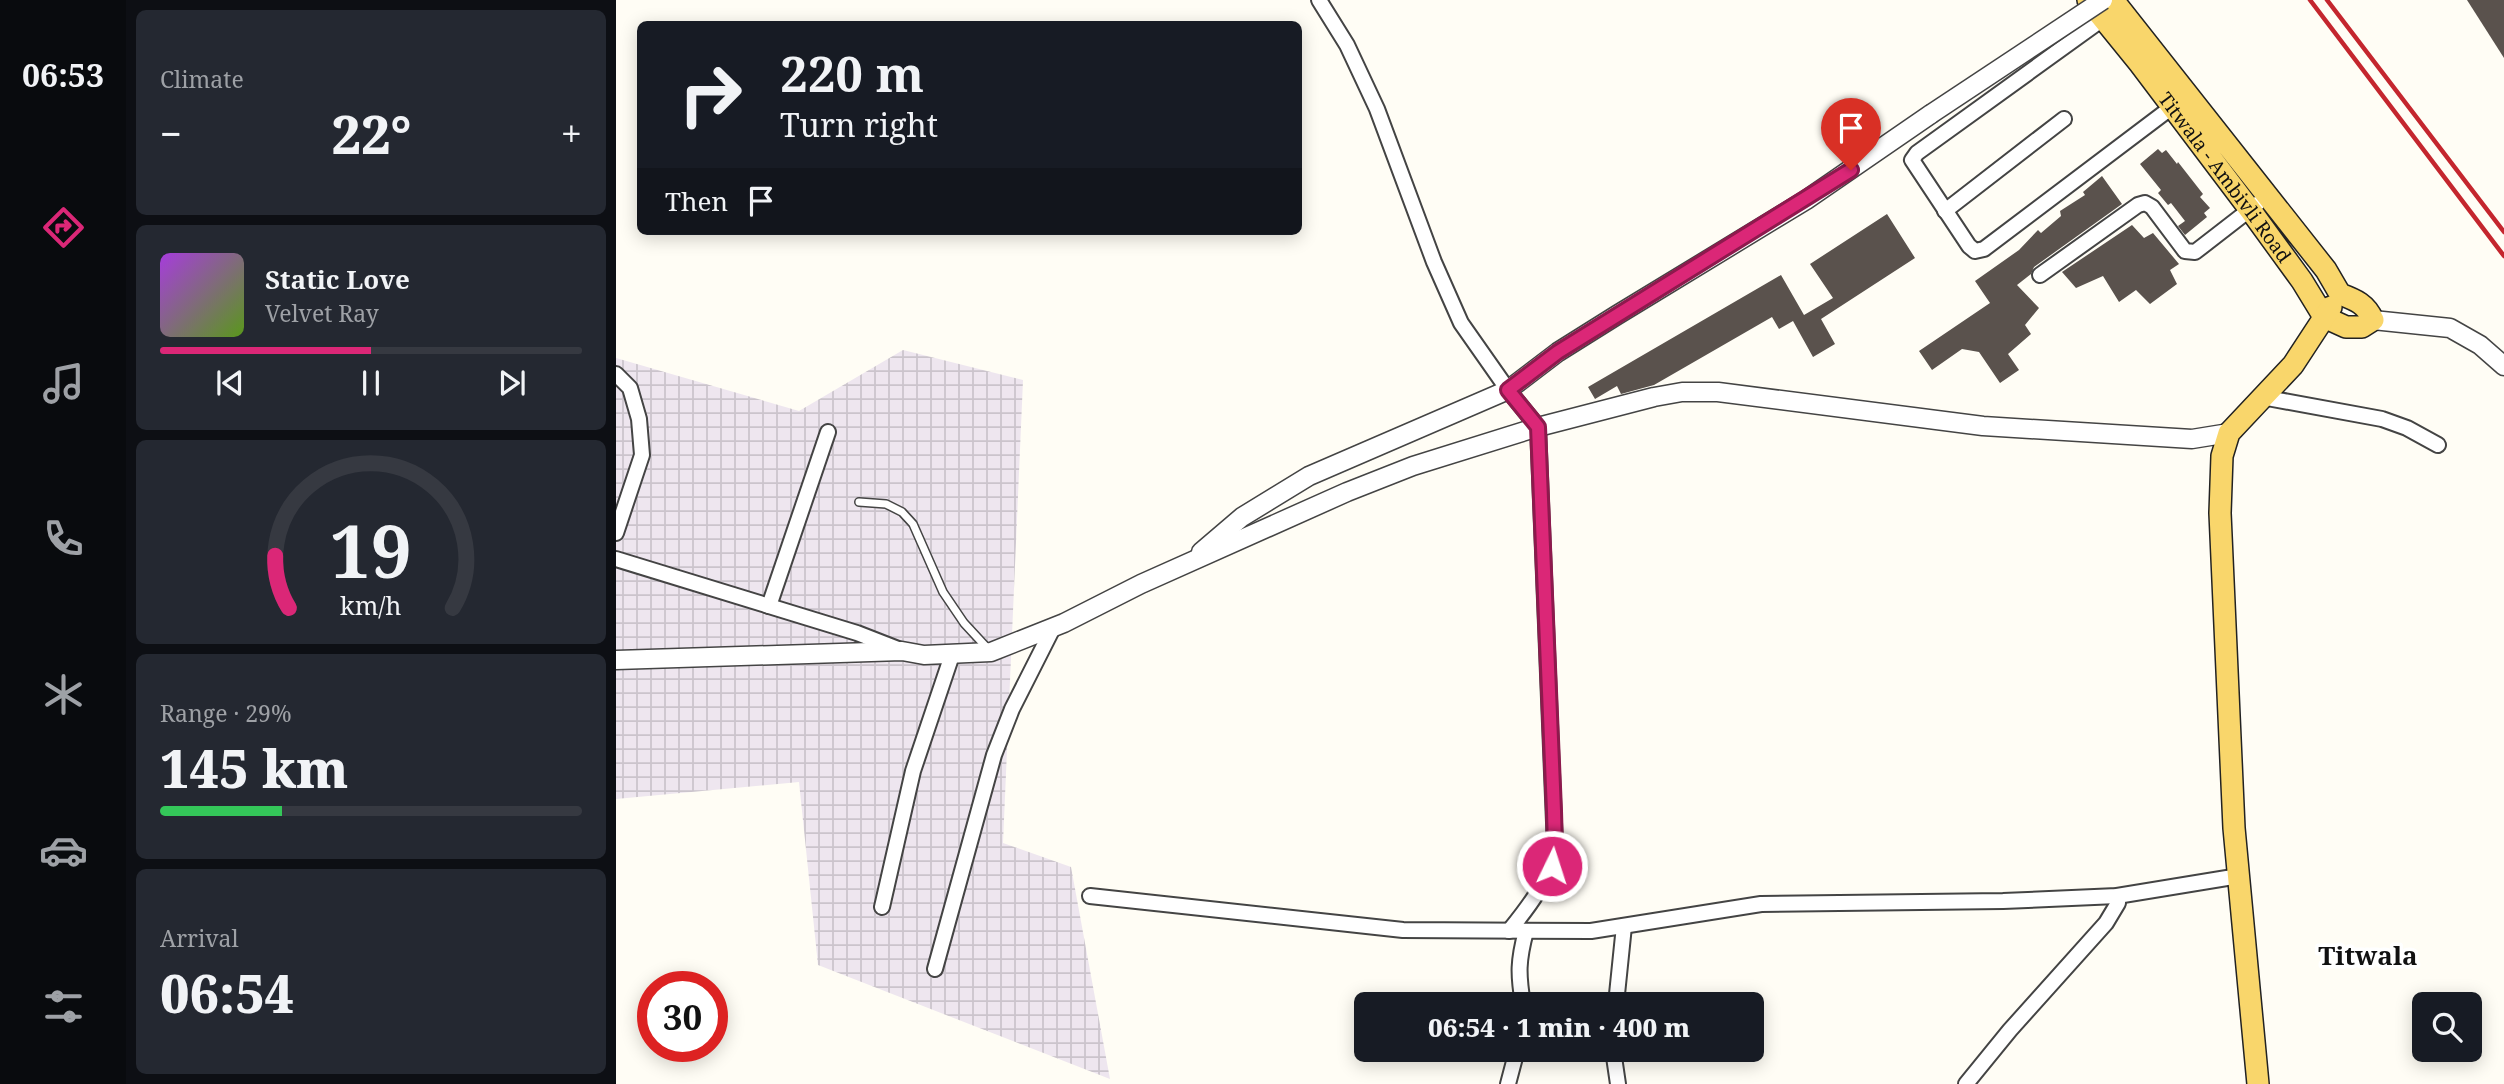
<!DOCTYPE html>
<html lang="en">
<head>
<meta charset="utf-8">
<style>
	:root { --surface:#171b24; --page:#242831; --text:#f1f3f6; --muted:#9ea1a6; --line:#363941; --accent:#db2777 }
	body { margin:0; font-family:"Noto Serif",serif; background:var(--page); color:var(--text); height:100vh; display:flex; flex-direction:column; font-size:26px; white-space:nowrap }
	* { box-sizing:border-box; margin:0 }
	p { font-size:23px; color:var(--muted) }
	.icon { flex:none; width:38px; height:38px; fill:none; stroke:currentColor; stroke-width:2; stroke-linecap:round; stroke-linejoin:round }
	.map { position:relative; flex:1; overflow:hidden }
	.sheet { display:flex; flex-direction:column; gap:10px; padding:10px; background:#0d0f14; width:490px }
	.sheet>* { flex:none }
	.guide { position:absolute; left:21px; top:21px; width:665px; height:214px; border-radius:10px; box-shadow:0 4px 18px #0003; background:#171b24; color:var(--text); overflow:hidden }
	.controls { position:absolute; left:1796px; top:992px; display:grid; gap:14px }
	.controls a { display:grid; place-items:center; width:70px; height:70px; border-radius:10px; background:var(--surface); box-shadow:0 4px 18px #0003; font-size:35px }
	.speed { position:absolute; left:21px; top:971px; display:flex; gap:14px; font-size:35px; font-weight:700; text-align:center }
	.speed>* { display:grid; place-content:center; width:91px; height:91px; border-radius:50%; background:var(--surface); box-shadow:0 4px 18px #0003; line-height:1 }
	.speed .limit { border:10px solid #d22; background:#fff; color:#111 }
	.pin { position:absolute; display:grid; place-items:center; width:60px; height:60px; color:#fff; margin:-72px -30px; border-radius:50% 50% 50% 0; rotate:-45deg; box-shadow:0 0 7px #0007 }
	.pin .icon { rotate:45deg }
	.me { position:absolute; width:77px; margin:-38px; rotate:4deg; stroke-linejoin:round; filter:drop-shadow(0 0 5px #0008) }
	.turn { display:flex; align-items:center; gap:24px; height:147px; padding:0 28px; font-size:32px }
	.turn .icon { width:91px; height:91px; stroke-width:2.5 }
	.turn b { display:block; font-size:49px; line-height:60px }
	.then { display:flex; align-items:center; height:66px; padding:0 28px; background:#0003; gap:14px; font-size:26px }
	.big { font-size:52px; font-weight:800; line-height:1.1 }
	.sheet .widget { flex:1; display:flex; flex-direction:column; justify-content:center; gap:10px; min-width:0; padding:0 24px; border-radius:10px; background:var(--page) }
	.sheet .dial { align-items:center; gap:0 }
	.dial svg { height:182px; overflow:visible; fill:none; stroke:var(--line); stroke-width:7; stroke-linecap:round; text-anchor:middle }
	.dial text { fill:var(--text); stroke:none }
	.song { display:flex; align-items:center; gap:21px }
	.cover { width:84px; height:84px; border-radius:10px; background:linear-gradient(135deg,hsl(280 70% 55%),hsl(90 70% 35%)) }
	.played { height:7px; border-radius:4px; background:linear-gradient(90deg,var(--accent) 50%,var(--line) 50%) }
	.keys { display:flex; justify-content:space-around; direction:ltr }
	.heat { display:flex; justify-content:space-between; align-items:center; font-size:38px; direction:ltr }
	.charge { height:10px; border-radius:5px; background:linear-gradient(90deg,#34c759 29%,var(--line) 0) }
	.trip { position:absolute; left:738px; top:992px; width:410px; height:70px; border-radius:10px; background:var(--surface); box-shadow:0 4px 18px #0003; font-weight:800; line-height:70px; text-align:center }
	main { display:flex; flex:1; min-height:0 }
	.dock { display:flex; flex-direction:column; width:126px; justify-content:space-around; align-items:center; background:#090b0e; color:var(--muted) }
	.dock .icon { width:49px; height:49px }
	.dock .selected { color:var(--accent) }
	.dock b { font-size:32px; color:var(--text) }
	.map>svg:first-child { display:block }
</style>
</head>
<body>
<main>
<nav class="dock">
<b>06:53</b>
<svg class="icon selected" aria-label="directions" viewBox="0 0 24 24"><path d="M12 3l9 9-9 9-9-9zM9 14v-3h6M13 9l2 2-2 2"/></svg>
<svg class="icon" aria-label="music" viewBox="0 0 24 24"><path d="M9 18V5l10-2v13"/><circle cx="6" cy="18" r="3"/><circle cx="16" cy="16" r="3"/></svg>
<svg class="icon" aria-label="phone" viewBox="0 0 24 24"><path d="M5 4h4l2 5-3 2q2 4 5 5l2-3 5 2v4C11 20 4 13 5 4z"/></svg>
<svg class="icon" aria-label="climate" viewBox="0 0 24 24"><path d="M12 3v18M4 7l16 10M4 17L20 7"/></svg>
<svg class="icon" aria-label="car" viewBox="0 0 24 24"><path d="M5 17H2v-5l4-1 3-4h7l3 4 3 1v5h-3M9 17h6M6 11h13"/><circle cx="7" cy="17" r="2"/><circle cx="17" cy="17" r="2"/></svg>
<svg class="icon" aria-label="filters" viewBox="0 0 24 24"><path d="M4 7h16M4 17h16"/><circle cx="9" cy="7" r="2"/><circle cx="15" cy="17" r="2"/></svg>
</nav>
<section class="sheet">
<div class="widget"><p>Climate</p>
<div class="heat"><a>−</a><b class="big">22°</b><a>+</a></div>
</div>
<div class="widget">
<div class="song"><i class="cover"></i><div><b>Static Love</b><p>Velvet Ray</p></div></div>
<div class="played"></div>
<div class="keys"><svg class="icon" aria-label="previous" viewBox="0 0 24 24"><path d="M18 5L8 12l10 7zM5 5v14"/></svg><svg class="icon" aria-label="pause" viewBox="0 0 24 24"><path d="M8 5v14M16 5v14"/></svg><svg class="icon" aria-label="next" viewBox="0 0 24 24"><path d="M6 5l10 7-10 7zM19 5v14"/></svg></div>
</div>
<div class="widget dial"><svg viewBox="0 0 100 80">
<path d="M14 69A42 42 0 1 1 86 69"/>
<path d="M14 69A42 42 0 0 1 8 46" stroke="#db2777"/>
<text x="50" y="56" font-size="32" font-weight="700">19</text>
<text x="50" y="72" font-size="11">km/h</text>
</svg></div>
<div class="widget"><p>Range · 29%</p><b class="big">145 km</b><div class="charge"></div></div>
<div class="widget"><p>Arrival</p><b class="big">06:54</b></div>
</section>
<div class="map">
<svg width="1888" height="1084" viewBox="0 0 1888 1084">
	<defs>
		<pattern id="industrial-grid" width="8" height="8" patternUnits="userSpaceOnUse" patternTransform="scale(1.75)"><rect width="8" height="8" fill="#eee6ef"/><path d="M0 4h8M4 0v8" fill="none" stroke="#cbc4cc"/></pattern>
	</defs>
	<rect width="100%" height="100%" fill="#fffdf5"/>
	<!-- industrial -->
	<polygon fill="url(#industrial-grid)" points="287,350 407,380 387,843 455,867 494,1079 202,965 183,782 0,799 0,358 183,411"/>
	<!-- building -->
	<g fill="#5a524d">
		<polygon points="1851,0 1888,0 1888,58"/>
		<polygon points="1542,149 1546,153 1550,150 1561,164 1562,162 1587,194 1584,197 1594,208 1588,213 1591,217 1569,235 1562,226 1569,221 1555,203 1552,205 1542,193 1545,190 1524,164"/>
		<polygon points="1486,176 1506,204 1418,267 1415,274 1401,285 1423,308 1409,325 1415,334 1392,354 1403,370 1384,383 1363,352 1346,349 1316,370 1303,351 1374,303 1359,281 1403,250 1422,230 1425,233 1445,216 1444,211 1469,195 1467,192"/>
		<polygon points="1271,214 1299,258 1205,319 1219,344 1197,357 1177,321 1163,329 1156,317 1038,385 1005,394 1001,386 979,399 972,387 1165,275 1188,315 1217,298 1194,264"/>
		<polygon points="1516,225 1528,238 1537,233 1563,264 1554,270 1561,284 1534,304 1520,290 1503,302 1487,276 1460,288 1446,272"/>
	</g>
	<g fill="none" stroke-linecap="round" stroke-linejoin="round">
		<!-- service casing -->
		<g stroke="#444" stroke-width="10">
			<polyline id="service" points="243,502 270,504 286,512 297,524 327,592 348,623 373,650"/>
		</g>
		<!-- minor casing -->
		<g stroke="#444" stroke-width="18">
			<g id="minor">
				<path d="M703 0 731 45 761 109 818 262 845 323 892 390 922 427 939 847C933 881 914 905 893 931"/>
				<polyline points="1488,18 1301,153 1296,160 1353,246 1359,251 1368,249 1556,107"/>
				<polyline points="1329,211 1448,119"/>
				<polyline points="1424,275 1522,205 1529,203 1536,207 1569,251 1579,252 1641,204"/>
				<polyline points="0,374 14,388 23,419 26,455 0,533"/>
				<polyline points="1646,397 1766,419 1791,428 1822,445"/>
				<polyline points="0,559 241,633 282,649"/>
				<polyline points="153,606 212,432"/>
				<polyline points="474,896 787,930 975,931 1145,904 1387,901 1501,896 1623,876"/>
				<polyline points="266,907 297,771 336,655"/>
				<polyline points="319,969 378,755 396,709 437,628"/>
				<path d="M907 1004C902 974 902 961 910 931"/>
				<polyline points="1000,1004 1008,926"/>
				<polyline points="997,1050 1002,1084"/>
				<polyline points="892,1084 901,1050"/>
				<polyline points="1350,1084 1394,1030 1490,923 1502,903 1501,896"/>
			</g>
		</g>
		<!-- tertiary casing -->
		<g stroke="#444" stroke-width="21">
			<g id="tertiary">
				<polyline points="1757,320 1834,328 1864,345 1888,366"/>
				<polyline points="585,552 626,517 693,476 892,390 942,352 1001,315 1190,200 1315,114"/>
				<polyline points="0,660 286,651 308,655 375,652 448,623 525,584 731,492 797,466 922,427 1038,397 1066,392 1102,392 1367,426 1576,439 1613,433"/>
			</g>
		</g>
		<!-- primary casing -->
		<g stroke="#222" stroke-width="24">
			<g id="primary">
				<path id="s1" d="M1472 0 1524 64 1638 215 1686 281 1708 317 1730 327H1746L1757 320C1750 304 1740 300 1724 294L1710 270 1497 0"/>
				<polyline points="1642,1084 1618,828 1604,513 1606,456 1613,433 1677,365 1715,307"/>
			</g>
		</g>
		<!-- service -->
		<use href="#service" stroke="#fff" stroke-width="7"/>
		<!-- minor -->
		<use href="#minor" stroke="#fff" stroke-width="14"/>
		<!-- tertiary -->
		<use href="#tertiary" stroke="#fff" stroke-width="18"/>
		<!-- primary -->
		<use href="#primary" stroke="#f9d66b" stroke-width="21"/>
		<!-- rail -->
		<g stroke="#c4262e" stroke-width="4.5">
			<polyline points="1694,0 1888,256"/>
			<polyline points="1711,0 1888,232"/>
		</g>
		<!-- tertiary-bridge casing -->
		<g stroke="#444" stroke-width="21" stroke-linecap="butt">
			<polyline id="tertiary-bridge" points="1315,114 1487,0"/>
		</g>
		<!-- tertiary-bridge -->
		<use href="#tertiary-bridge" stroke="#fff" stroke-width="18"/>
	</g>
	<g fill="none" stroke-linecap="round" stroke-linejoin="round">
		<!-- route casing -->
		<g stroke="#8e194d" stroke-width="18">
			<polyline id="route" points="936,866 939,847 938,811 922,427 892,390 942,352 1235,170"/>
		</g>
		<!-- route -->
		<use href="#route" stroke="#db2777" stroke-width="12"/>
	</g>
	<g text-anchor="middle" stroke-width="7" stroke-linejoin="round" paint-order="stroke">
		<!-- street labels -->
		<g font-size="19" fill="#111" stroke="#fff">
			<text dy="7" stroke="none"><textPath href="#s1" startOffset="224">Titwala - Ambivli Road</textPath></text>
		</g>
		<!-- district labels -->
		<g font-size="26" font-weight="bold" fill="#111" stroke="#fff">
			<text x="1752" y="965">Titwala</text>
		</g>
	</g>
</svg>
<div class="controls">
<a><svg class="icon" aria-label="search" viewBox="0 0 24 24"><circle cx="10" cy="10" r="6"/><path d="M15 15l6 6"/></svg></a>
</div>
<div class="speed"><div class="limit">30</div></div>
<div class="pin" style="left:1235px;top:170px;background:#d93025"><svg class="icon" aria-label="arrive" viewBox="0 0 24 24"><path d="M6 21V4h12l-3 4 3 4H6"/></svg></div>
<svg class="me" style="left:936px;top:866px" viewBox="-20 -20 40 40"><circle r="17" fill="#db2777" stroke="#fff" stroke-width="3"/><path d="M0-11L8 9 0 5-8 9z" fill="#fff"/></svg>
<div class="trip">06:54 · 1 min · 400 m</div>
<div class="guide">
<div class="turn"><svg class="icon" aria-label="right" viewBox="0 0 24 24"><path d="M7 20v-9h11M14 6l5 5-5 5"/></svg><div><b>220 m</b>Turn right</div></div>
<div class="then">Then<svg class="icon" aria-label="arrive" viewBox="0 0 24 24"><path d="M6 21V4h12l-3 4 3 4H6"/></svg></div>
</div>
</div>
</main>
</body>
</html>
